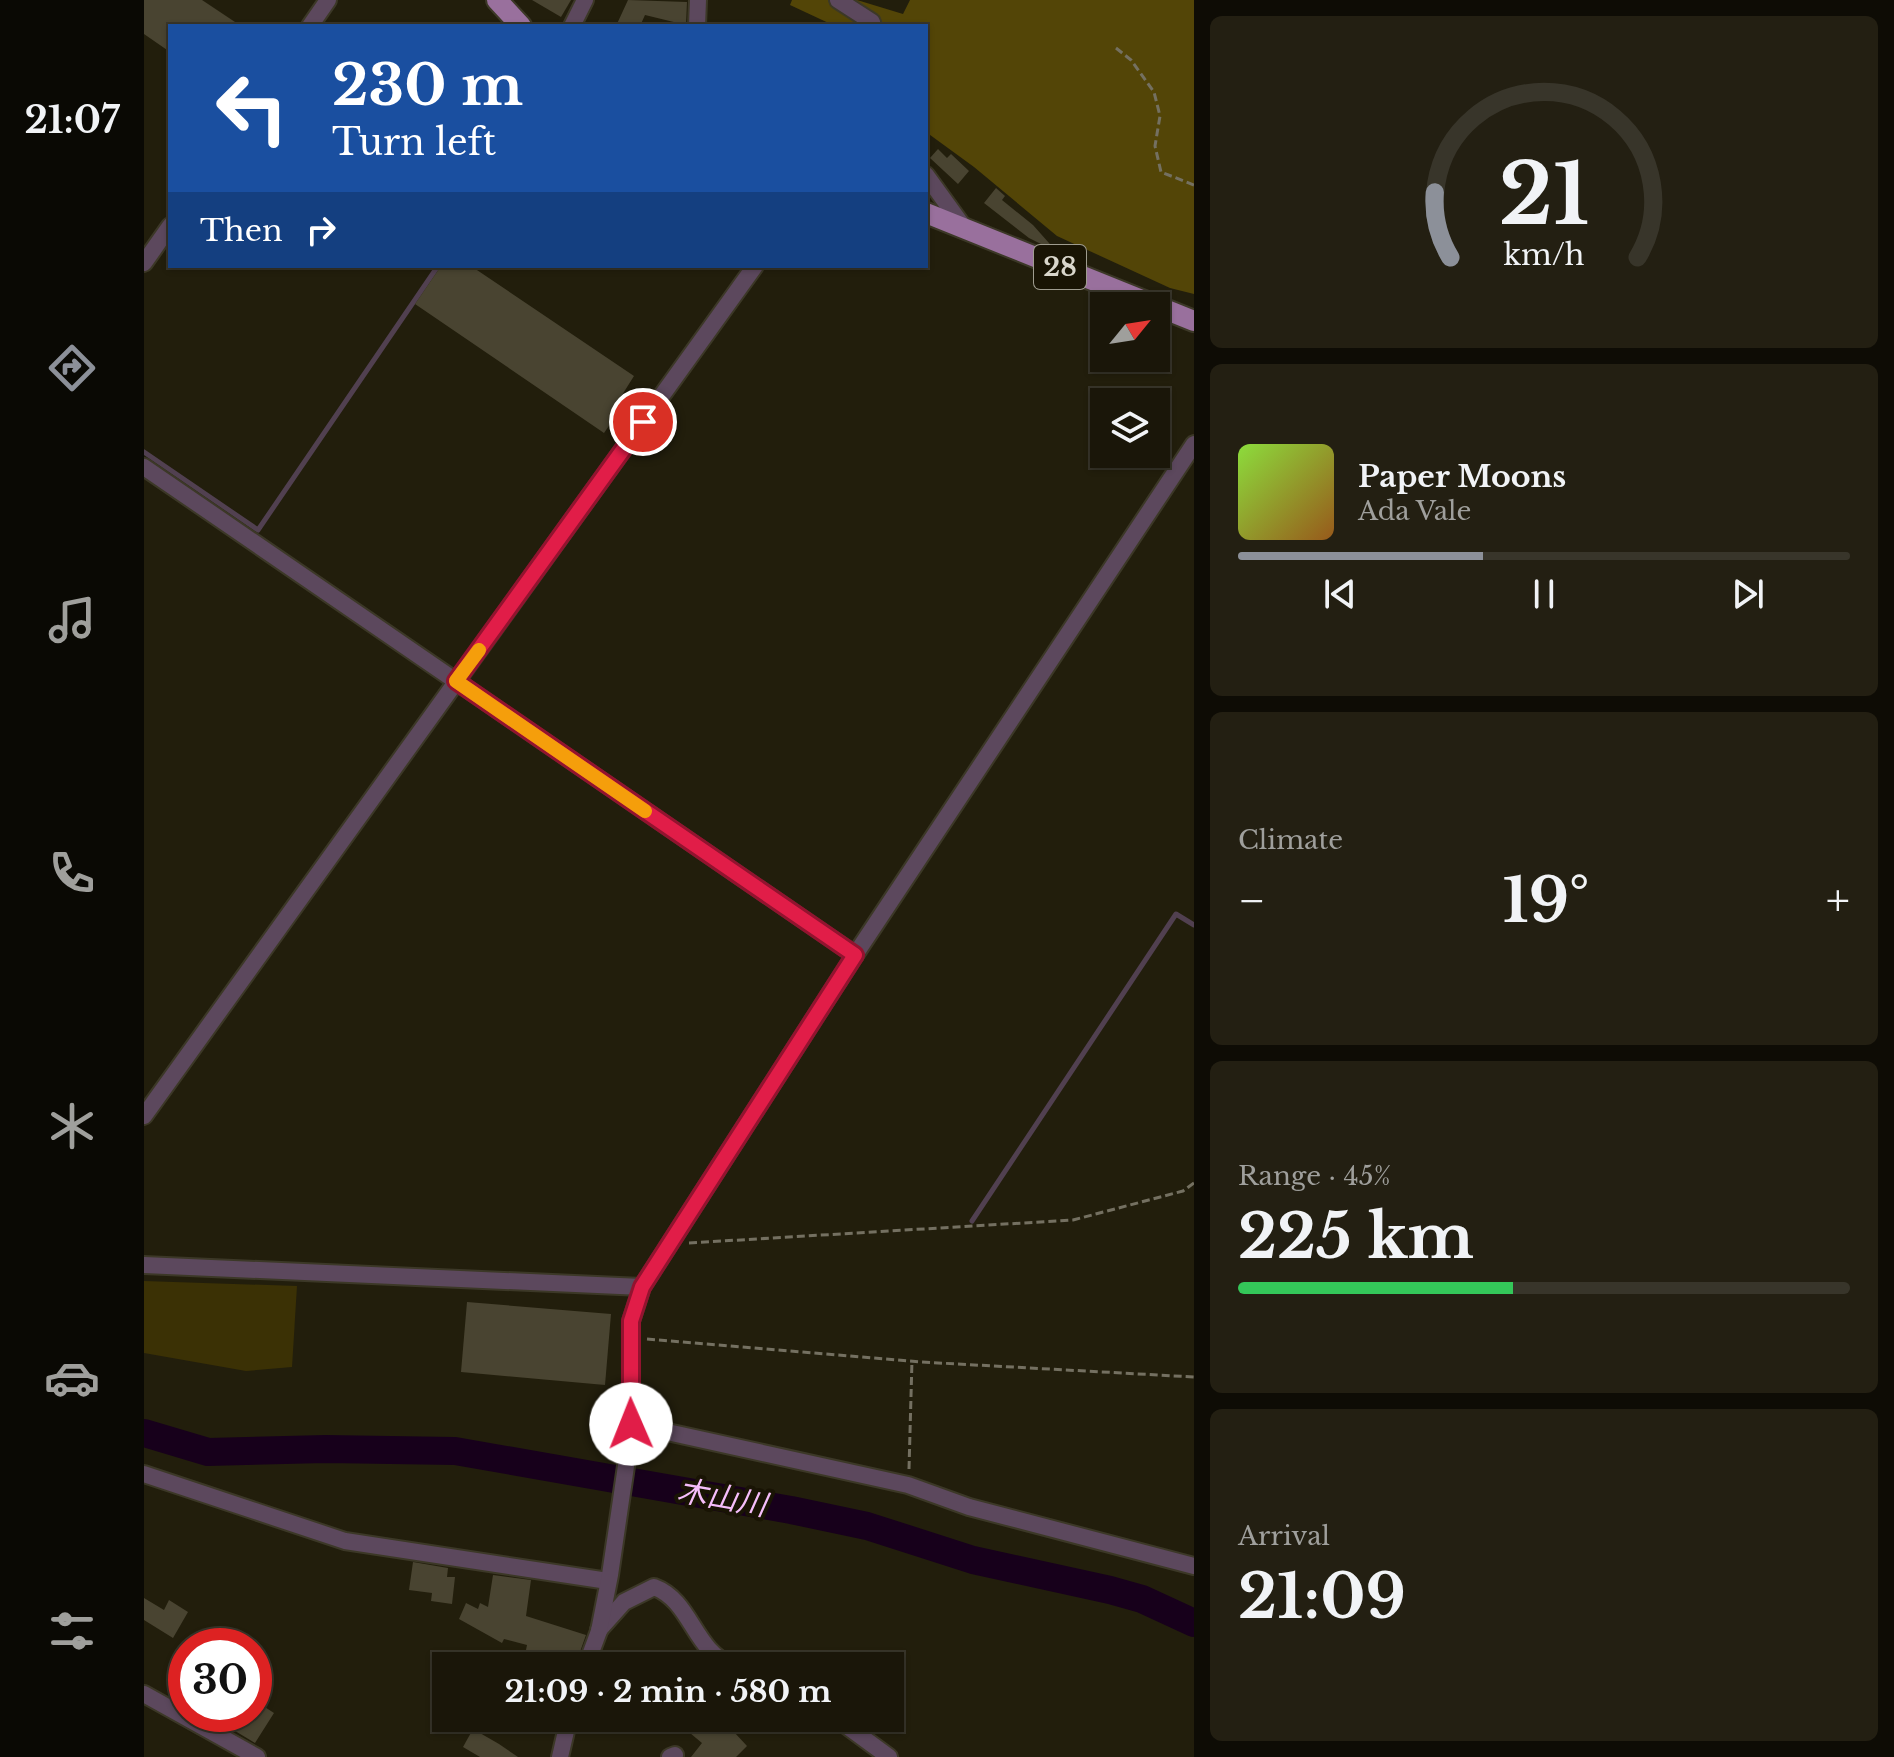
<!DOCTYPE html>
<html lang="en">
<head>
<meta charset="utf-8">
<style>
	:root { --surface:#1a1609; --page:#231f12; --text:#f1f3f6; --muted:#9f9f9c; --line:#38352a; --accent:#8c9099 }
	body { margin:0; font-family:"Libre Baskerville","Noto Sans JP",serif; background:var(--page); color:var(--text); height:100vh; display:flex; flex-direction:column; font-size:30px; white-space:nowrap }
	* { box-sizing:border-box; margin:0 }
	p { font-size:26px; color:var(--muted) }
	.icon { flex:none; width:44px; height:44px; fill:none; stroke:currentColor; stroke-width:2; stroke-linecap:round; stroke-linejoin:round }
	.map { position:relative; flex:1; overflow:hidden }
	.sheet { display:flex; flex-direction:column; gap:16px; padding:16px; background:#0e0c05; width:700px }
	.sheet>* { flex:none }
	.hud { position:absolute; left:24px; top:24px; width:760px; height:244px; border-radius:0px; box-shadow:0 2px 6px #0004,0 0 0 2px var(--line); background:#1a4fa0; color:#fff; overflow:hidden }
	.needle { width:52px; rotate:60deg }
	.controls { position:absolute; left:946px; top:292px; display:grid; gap:16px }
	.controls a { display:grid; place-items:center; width:80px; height:80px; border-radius:0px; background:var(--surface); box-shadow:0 2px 6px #0004,0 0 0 2px var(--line); font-size:40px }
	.speed { position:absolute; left:24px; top:1628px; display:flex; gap:16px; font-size:40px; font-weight:700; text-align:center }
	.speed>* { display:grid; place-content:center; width:104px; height:104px; border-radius:50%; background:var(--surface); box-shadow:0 2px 6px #0004,0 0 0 2px var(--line); line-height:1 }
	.speed .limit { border:12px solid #d22; background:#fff; color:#111 }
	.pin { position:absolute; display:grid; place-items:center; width:68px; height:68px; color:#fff; margin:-34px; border:4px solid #fff; border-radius:50%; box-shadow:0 2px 8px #0007 }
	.me { position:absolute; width:88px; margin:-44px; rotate:359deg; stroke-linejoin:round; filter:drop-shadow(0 0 6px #0008) }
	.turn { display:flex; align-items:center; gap:28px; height:168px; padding:0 32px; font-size:36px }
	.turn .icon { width:104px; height:104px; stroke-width:2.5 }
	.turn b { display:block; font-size:56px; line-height:68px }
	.then { display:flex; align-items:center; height:76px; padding:0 32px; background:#0003; gap:16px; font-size:30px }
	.big { font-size:60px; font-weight:800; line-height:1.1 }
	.sheet .widget { flex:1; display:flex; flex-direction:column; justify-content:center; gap:12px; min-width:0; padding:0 28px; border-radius:12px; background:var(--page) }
	.sheet .dial { align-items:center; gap:0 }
	.dial svg { height:208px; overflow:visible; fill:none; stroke:var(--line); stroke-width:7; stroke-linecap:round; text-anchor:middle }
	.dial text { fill:var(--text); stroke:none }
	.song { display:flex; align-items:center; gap:24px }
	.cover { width:96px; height:96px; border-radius:12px; background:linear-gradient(135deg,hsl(90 70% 55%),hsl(30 70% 35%)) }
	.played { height:8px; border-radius:4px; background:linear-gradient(90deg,var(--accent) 40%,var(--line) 40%) }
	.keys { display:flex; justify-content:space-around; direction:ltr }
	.heat { display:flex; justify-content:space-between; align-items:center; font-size:44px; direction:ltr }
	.charge { height:12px; border-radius:6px; background:linear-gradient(90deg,#34c759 45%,var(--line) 0) }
	.trip { position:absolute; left:288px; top:1652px; width:472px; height:80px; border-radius:0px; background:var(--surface); box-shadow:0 2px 6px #0004,0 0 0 2px var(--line); font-weight:800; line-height:80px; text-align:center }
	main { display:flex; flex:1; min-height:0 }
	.dock { display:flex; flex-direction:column; width:144px; justify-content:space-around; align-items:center; background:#0a0904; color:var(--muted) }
	.dock .icon { width:56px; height:56px }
	.dock .on { color:var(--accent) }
	.dock b { font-size:36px; color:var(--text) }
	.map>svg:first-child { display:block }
</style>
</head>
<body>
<main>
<nav class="dock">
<b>21:07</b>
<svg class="icon on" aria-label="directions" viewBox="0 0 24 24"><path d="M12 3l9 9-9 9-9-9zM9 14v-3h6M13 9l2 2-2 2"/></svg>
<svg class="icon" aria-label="music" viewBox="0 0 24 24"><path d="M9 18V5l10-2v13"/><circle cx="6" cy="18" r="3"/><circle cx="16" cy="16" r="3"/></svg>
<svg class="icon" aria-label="phone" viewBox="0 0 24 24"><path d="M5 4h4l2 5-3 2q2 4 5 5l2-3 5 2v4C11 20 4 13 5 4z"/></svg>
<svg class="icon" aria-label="climate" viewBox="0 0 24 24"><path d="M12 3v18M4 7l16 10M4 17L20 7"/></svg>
<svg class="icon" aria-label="car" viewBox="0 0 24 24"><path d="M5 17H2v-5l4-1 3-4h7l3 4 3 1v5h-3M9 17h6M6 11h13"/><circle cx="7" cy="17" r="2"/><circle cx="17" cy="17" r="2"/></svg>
<svg class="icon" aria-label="filters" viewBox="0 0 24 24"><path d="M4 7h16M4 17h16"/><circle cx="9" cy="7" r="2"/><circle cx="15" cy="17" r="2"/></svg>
</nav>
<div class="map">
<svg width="1050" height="1757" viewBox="0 0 1050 1757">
	<rect width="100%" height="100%" fill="#221e0c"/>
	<!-- green -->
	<polygon fill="#3b3105" points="0,1281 153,1286 148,1367 102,1371 0,1353"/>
	<!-- forest -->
	<polygon fill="#534507" points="648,0 713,0 759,14 766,0 1050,0 1050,294 1026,288 913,236 830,167 782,132 782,26 691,26 646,5"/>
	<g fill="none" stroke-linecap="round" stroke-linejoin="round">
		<!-- stream -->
		<g stroke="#514050" stroke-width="5">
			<polyline points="0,452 114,530 294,266"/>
			<polyline points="828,1221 1032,914 1050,925"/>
		</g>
		<!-- river -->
		<polyline stroke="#17001b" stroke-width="28" points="0,1433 64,1452 182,1449 311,1451 647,1510 723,1526 829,1560 966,1590 998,1599 1050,1623"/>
	</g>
	<!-- building -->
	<g fill="#494431">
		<polygon points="0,0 58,0 97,26 26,26 26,52 0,34"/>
		<polygon points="388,0 427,0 417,17"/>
		<polygon points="484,0 543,2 542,25 501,15 496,26 472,26"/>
		<polygon points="794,149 803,158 807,154 825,171 814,184 786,158"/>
		<polygon points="852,188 861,196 858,200 889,225 913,252 885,238 840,203"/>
		<polygon points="297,266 327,266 490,376 473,403 478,407 460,433 271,304"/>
		<polygon points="323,1302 467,1314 461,1385 317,1372"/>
		<polygon points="269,1562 304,1568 303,1577 311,1577 308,1604 287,1601 288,1593 265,1590"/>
		<polygon points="349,1575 387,1580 382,1616 442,1635 431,1666 415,1666 417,1660 382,1650 383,1645 360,1639 358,1643 315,1619 322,1603 334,1609 336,1603 344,1607"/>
		<polygon points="0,1598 20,1610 25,1600 44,1612 29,1638 0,1620"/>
		<polygon points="110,1700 130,1713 111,1743 63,1714 110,1714"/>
		<polygon points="528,1718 577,1718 603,1746 592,1757 547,1757 558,1743"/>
		<polygon points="329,1729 355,1744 374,1757 336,1757 319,1747"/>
	</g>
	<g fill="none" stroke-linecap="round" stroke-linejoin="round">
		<!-- minor casing -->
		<g stroke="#3c3827" stroke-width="20">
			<g id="minor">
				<polyline points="694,0 728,22"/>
				<polyline points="166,26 184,0"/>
				<polyline points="428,26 441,0"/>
				<polyline points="553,26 554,0"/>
				<polyline points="782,175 821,229"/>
				<polyline points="0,263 26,226"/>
				<polyline points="0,467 711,955"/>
				<polyline points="0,1116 611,266"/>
				<polyline points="0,1265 498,1287"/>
				<polyline points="487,1424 764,1485 825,1507 1050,1566"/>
				<polyline points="0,1474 201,1541 464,1581"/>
				<path d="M455 1630 480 1602 510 1587C548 1601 549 1651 589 1666"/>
				<polyline points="442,1666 455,1631 466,1575 487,1432 487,1321 498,1287 711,955 1050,444"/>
				<polyline points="0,1694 113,1757"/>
				<polyline points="692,1718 745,1757"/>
				<polyline points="416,1757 425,1718"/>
				<polyline points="526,1757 531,1755"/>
			</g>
		</g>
		<!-- major casing -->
		<g stroke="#3c3827" stroke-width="24">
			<g id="major">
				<polyline points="353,0 377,26"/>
				<polyline points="782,213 1050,321"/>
			</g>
		</g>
		<!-- path -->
		<g stroke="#747061" stroke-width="3" stroke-dasharray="8 4" stroke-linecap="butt">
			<polyline points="972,48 987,60 1010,92 1016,116 1011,146 1017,172 1050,185"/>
			<polyline points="545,1243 929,1220 1039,1191 1050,1183"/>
			<polyline points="503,1339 777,1362 1050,1377"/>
			<polyline points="765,1469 768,1360"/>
		</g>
		<!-- minor -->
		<use href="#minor" stroke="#5c485d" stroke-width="16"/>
		<!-- major -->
		<use href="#major" stroke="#99709d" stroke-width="20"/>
	</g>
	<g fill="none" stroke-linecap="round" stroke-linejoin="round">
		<!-- route casing -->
		<g stroke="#92132f" stroke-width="20">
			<polyline id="route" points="487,1424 487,1321 498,1287 711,955 312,681 499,422"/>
		</g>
		<!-- route -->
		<use href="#route" stroke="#e11d48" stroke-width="14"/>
		<!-- slow -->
		<polyline stroke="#f59e0b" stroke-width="14" points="335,650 312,681 501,811"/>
	</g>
	<g text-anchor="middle" stroke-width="8" stroke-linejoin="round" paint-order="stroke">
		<!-- shield labels -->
		<rect fill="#191404" stroke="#9f9c8f" stroke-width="2" x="890" y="245" width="52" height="44" rx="6"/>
		<g font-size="26" font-weight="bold" fill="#d9d6cb">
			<text x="916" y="276">28</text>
		</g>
		<!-- water labels -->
		<g font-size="30" font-style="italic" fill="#f5bdfa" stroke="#191404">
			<text transform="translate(578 1498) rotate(10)" y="10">木山川</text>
		</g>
	</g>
</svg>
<div class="controls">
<a><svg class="needle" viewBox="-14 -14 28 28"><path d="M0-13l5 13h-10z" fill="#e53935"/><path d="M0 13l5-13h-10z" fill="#9f9f9c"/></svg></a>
<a><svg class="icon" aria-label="layers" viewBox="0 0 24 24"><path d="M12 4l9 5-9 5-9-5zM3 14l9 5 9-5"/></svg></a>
</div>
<div class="speed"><div class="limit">30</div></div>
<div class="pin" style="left:499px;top:422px;background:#d93025"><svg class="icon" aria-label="arrive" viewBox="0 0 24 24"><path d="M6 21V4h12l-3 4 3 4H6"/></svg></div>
<svg class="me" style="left:487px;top:1424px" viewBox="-20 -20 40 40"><circle r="19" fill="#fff"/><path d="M0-13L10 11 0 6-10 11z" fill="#e11d48"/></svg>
<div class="trip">21:09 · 2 min · 580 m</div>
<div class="hud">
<div class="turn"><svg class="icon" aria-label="left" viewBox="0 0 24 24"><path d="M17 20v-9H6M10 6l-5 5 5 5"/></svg><div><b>230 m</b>Turn left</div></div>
<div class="then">Then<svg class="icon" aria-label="right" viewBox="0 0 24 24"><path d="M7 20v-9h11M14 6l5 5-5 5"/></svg></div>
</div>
</div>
<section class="sheet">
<div class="widget dial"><svg viewBox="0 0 100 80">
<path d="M14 69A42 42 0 1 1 86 69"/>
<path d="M14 69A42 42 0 0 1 8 44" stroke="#8c9099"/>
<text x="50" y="56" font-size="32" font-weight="700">21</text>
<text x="50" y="72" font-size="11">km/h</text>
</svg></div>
<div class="widget">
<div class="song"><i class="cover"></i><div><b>Paper Moons</b><p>Ada Vale</p></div></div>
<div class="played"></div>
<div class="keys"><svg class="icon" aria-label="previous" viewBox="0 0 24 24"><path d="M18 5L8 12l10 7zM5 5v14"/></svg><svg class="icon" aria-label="pause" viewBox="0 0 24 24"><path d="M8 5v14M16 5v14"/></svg><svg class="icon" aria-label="next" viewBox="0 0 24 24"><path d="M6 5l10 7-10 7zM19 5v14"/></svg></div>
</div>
<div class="widget"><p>Climate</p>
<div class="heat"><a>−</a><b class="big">19°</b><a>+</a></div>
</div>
<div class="widget"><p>Range · 45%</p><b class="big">225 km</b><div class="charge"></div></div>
<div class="widget"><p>Arrival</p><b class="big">21:09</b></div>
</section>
</main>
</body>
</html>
